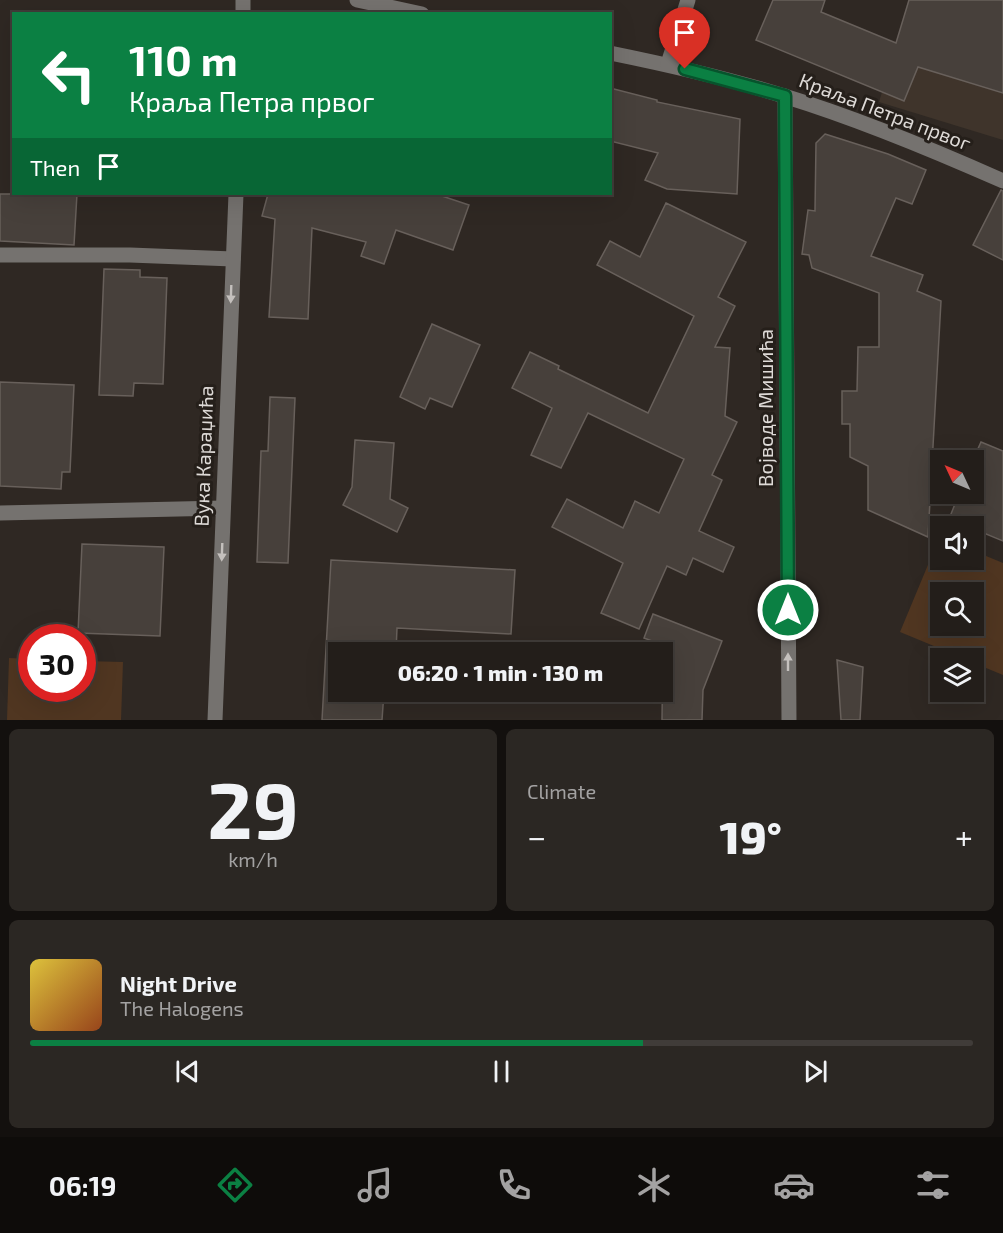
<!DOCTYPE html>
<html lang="en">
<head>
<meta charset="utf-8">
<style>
	:root { --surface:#231e1a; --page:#2b2723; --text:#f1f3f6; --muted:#a3a2a2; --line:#403c39; --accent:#0b8043 }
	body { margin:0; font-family:"Exo 2",sans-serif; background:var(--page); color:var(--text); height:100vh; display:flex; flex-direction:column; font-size:22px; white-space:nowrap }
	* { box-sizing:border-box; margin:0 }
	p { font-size:20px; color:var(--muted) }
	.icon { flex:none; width:33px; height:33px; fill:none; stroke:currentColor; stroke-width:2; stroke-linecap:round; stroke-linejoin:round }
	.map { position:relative; height:720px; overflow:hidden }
	.panel { display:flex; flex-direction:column; gap:9px; padding:9px; background:#13100e; flex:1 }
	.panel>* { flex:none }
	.banner { position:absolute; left:12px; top:12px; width:600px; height:183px; border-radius:0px; box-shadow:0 6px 24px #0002,0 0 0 2px var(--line); background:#0b8043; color:#fff; overflow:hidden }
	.needle { width:39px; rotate:314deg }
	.controls { position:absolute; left:930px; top:450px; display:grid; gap:12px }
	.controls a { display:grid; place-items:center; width:54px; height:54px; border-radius:0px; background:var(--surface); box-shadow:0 6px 24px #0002,0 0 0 2px var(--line); font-size:30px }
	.speed { position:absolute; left:18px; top:624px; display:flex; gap:12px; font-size:30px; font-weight:700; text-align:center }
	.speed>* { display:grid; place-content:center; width:78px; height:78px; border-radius:50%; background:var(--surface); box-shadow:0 6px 24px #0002,0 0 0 2px var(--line); line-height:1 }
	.speed .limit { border:9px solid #d22; background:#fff; color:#111 }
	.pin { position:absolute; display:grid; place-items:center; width:51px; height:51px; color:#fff; margin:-62px -26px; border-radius:50% 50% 50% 0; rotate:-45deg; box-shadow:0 0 6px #0007 }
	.pin .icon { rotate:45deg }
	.me { position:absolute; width:66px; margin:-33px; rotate:0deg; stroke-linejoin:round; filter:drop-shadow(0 0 4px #0008) }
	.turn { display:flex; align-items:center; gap:21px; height:126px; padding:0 18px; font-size:27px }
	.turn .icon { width:78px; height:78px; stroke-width:2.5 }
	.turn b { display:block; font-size:42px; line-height:51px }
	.then { display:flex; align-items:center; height:57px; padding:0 18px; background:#0003; gap:12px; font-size:22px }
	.big { font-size:45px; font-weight:800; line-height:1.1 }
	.panel .tile { flex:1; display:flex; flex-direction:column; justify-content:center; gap:9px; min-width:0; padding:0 21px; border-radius:9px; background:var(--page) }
	.panel .dial { align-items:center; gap:0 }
	.dial b { font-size:78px; line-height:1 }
	.song { display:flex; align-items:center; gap:18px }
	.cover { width:72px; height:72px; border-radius:9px; background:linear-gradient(135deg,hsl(50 70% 55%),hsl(20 70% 35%)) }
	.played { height:6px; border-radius:3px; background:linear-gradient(90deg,var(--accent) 65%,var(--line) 65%) }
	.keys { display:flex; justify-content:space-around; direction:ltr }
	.heat { display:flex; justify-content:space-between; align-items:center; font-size:33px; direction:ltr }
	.panel .tiles { flex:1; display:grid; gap:9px; grid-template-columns:1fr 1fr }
	.tile:last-child { grid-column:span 2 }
	.trip { position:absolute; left:328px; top:642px; width:345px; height:60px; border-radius:0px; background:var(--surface); box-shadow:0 6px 24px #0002,0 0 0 2px var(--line); font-weight:800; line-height:60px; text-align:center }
	.tab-bar { display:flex; height:96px; justify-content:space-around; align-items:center; background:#0e0c0a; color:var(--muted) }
	.tab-bar .icon { width:42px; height:42px }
	.tab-bar .selected { color:var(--accent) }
	.tab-bar b { font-size:27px; color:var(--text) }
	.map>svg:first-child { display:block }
</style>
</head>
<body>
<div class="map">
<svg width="1003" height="720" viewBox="0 0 1003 720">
	<rect width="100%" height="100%" fill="#2f2823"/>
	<!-- built -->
	<polygon fill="#3f342b" points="910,0 1003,0 1003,140 879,102"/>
	<!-- green -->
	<g fill="#503621" fill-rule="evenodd">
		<path d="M940 536V560H974V551L1003 563V675L974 663V658H963L900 632ZM940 592H974V626H940Z"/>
		<polygon points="9,658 31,659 32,688 82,688 83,661 123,662 121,720 7,720"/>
	</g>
	<!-- building -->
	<g fill="#47403b" stroke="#68605b" stroke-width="1.5">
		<polygon points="773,0 825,0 821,12 896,43 909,0 1003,0 1003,93 918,67 904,101 756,40"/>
		<polygon points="610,88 657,100 657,102 740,119 737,194 667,189 645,180 658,153 610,141"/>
		<polygon points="825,134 888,154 926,170 912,204 896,198 871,256 923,275 917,291 941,301 928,537 868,510 868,466 850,457 850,424 842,424 842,391 857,391 858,347 879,347 879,293 812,268 809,255 802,254 808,210 815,211 816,143"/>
		<polygon points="1001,190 1003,191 1003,260 973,245"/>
		<polygon points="0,194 77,194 74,245 0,241"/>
		<polygon points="268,194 436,194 469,205 453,250 396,230 384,264 361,256 366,242 312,228 308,319 269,317 275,219 262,216"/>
		<polygon points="666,203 746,242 718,297 735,306 715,347 730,348 725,416 737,422 712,475 722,480 699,531 734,547 723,572 693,558 686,575 667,566 639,629 601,613 623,563 552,527 567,499 623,528 635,501 659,513 684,459 588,413 561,468 531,455 552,408 512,388 530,352 559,366 558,369 648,413 694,316 597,265 610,241 640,257"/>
		<polygon points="104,269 140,270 140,277 167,278 163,384 134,383 133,396 99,395"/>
		<polygon points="432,324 480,345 452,407 430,398 425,409 400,397"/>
		<polygon points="0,382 74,385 70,472 62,472 61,489 0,486"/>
		<polygon points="270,397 295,398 288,563 257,562 261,451 268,451"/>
		<polygon points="355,440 394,443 390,499 408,508 397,532 343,505 352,487"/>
		<polygon points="981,442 1003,451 1003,541 974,529 974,526 967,526 949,519 959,494 974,494 973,460"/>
		<polygon points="82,544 164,547 160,636 78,633"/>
		<polygon points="331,560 515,570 511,634 397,628 396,652 339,652 339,692 384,692 382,720 322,720"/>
		<polygon points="653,614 722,641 703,690 702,720 662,720 663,645 644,638"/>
		<polygon points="837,660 863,667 860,720 841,720"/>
	</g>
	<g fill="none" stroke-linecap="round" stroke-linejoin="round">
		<!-- minor -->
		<g stroke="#75726f" stroke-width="15">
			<polyline points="357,0 422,14"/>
			<polyline points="243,14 243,0"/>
			<path d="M610 53C669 65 727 78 784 96 859 119 931 149 1003 181"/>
			<polyline points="668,64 688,0"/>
			<polyline points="785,96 789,720"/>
			<polyline points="0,255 130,255 233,259"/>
			<polyline points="0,513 223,508"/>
			<polyline points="215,720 236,194"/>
		</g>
	</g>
	<!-- one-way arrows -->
	<defs><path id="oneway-solid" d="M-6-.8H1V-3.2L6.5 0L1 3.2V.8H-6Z" transform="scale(1.5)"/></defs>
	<g fill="#c4c0bd">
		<use href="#oneway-solid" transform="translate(231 294) rotate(92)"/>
		<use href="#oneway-solid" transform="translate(222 552) rotate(92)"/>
		<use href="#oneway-solid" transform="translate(788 662) rotate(-90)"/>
	</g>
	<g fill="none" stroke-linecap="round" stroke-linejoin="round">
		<!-- route casing -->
		<g stroke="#07532c" stroke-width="15">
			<polyline id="route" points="685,69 785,96 788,610"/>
		</g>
		<!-- route -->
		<use href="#route" stroke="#0b8043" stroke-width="10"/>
	</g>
	<g text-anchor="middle" stroke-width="6" stroke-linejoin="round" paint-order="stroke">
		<!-- street labels -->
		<g font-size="20" fill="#dedad7" stroke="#251f1a">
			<text transform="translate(885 112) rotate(21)" y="7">Краља Петра првог</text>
			<text transform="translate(766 408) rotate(-90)" y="7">Војводе Мишића</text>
			<text transform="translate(204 456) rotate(-88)" y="7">Вука Караџића</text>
		</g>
	</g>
</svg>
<div class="controls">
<a><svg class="needle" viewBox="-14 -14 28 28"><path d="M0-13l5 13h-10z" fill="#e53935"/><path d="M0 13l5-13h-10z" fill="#a3a2a2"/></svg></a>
<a><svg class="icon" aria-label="sound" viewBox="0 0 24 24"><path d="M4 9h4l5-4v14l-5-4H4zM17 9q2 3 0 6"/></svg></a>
<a><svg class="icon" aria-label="search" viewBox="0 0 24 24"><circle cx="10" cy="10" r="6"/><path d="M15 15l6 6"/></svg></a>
<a><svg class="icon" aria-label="layers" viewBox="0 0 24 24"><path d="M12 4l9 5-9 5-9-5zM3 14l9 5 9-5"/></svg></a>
</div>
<div class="speed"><div class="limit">30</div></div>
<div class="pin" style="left:685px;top:69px;background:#d93025"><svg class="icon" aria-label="arrive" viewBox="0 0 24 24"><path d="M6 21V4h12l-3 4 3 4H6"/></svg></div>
<svg class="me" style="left:788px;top:610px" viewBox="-20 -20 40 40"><circle r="17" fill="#0b8043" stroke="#fff" stroke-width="3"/><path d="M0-11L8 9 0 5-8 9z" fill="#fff"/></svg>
<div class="trip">06:20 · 1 min · 130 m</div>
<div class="banner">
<div class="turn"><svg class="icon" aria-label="left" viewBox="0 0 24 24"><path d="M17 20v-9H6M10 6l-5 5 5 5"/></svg><div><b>110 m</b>Краља Петра првог</div></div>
<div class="then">Then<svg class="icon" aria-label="arrive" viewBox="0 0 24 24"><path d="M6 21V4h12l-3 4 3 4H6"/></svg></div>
</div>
</div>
<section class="panel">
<div class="tiles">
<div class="tile dial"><b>29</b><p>km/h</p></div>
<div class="tile"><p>Climate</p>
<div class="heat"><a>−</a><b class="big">19°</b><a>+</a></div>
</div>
<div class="tile">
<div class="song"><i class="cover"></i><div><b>Night Drive</b><p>The Halogens</p></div></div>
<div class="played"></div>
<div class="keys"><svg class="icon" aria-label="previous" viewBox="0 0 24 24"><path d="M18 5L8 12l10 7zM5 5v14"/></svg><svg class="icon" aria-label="pause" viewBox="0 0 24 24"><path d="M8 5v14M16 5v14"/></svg><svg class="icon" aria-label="next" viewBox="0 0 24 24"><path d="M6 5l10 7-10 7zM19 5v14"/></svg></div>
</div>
</div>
</section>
<nav class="tab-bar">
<b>06:19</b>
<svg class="icon selected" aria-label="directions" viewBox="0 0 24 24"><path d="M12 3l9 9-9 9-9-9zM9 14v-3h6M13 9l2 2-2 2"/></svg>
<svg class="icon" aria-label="music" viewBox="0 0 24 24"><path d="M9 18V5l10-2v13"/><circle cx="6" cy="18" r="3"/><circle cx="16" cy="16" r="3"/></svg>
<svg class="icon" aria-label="phone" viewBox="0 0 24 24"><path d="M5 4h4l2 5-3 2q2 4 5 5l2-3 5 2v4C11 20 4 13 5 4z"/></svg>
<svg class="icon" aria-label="climate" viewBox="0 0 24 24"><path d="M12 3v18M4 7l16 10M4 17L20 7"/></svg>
<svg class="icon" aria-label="car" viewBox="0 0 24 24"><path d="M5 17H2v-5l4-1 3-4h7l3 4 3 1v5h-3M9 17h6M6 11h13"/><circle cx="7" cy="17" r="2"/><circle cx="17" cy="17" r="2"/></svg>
<svg class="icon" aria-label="filters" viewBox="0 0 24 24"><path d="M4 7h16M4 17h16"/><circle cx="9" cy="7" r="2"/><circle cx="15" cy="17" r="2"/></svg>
</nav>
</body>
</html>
